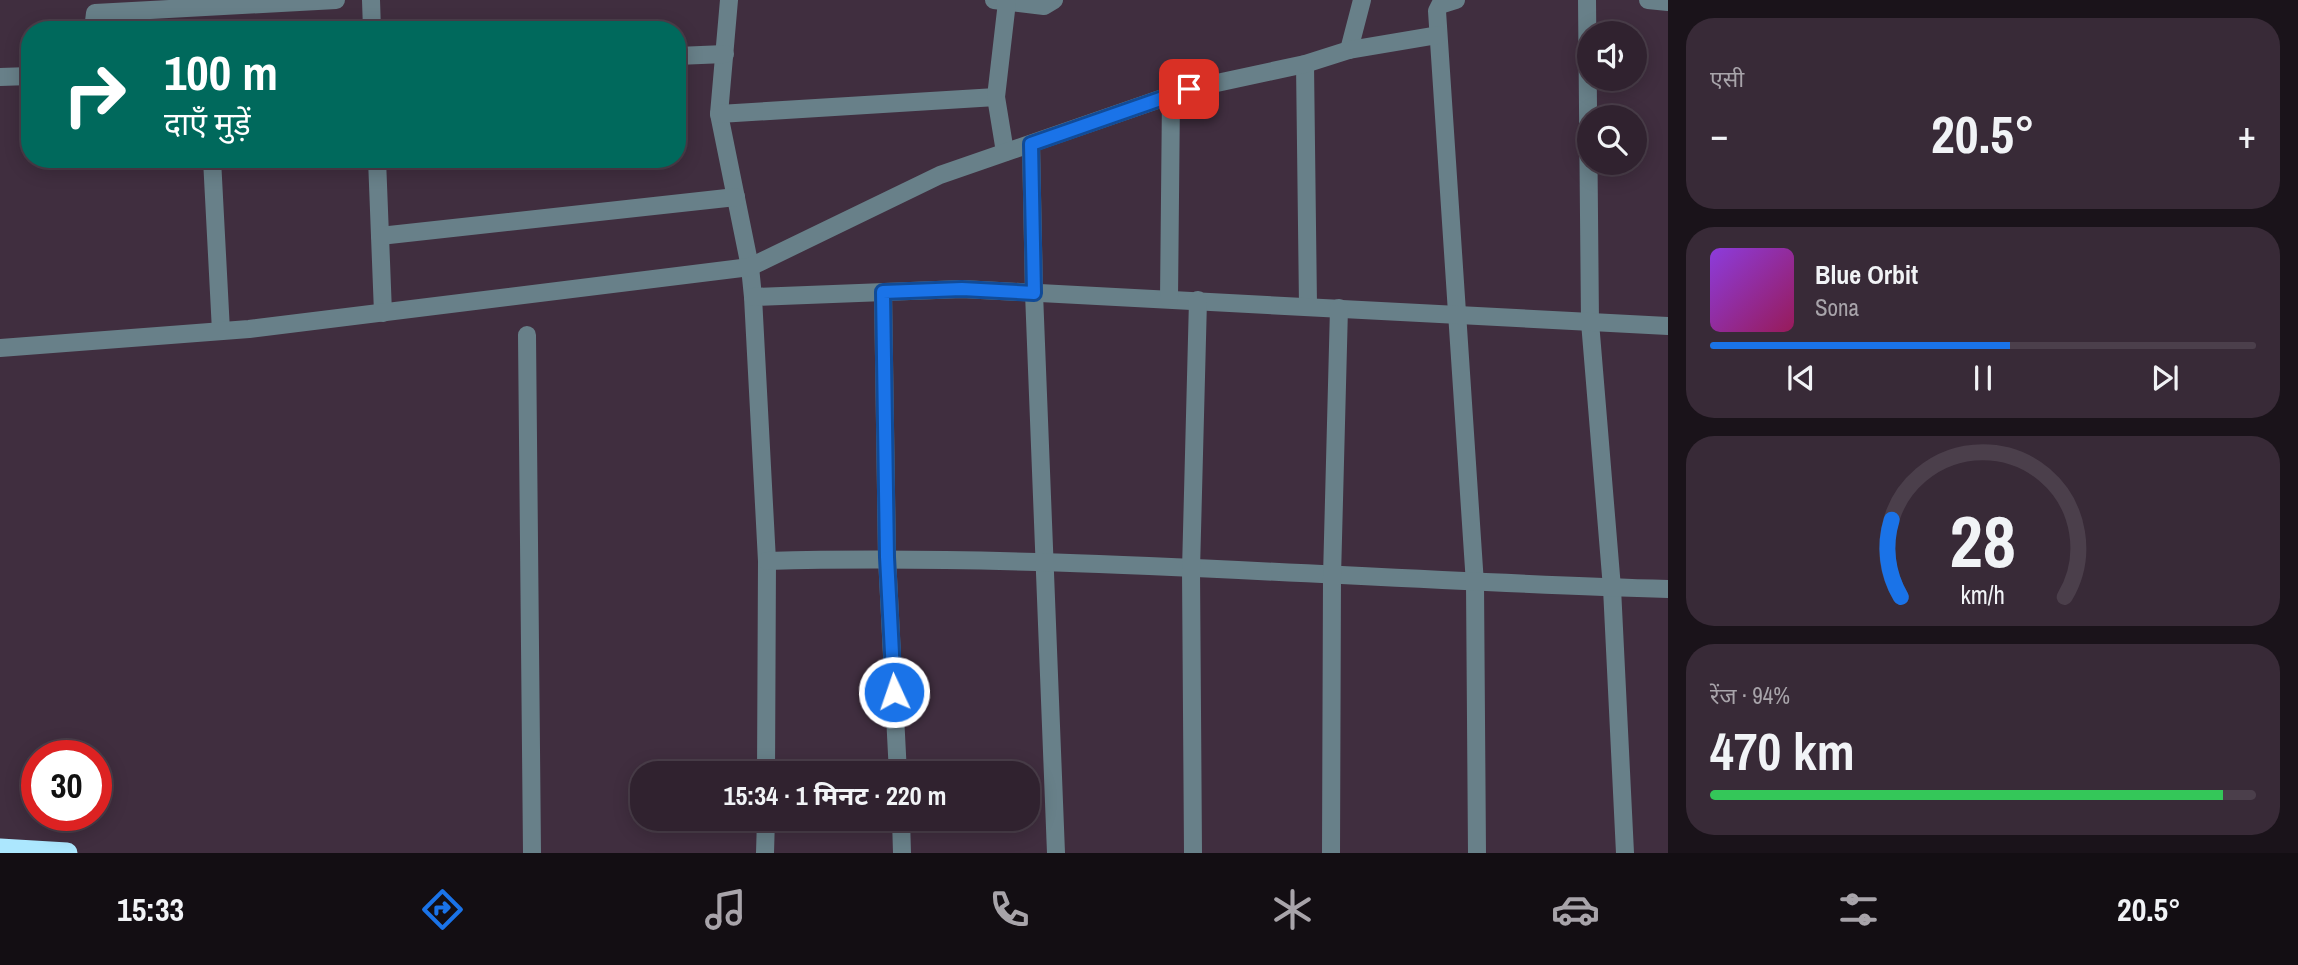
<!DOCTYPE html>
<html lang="hi">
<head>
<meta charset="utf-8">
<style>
	:root { --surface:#30222f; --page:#382a37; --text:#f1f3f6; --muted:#a8a4aa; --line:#4b3f4b; --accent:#1a73e8 }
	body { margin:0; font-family:"Archivo Narrow","Noto Sans Devanagari",sans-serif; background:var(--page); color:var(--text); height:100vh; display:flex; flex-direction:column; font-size:26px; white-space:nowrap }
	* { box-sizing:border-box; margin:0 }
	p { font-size:23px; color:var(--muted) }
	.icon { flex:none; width:38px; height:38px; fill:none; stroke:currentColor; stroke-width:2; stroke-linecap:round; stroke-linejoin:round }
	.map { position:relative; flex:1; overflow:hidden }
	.drawer { display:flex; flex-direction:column; gap:18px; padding:18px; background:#1a131a; width:630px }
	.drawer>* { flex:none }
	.hud { position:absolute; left:21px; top:21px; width:665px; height:147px; border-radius:28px; box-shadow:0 4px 18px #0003,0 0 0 2px var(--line); background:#00695c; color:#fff; overflow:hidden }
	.controls { position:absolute; left:1577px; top:21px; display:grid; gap:14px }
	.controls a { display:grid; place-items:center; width:70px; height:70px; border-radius:50%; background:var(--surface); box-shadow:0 4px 18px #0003,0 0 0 2px var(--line); font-size:35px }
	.speed { position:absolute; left:21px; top:740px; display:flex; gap:14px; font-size:35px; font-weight:700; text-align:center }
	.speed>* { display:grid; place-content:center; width:91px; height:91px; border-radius:50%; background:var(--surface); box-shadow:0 4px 18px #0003,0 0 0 2px var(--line); line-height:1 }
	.speed .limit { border:10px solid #d22; background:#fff; color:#111 }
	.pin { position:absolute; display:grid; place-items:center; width:60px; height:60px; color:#fff; margin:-30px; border-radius:14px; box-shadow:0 4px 10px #0006 }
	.me { position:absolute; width:77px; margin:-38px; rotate:357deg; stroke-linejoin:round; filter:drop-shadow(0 0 5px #0008) }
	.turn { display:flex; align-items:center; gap:24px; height:147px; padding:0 28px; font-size:32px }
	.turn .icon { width:91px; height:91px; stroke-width:2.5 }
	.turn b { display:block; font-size:49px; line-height:60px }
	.big { font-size:52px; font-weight:700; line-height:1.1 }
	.drawer .card { flex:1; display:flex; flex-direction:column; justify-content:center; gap:10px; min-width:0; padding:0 24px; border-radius:28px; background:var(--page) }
	.drawer .dial { align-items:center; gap:0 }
	.dial svg { height:182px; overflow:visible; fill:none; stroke:var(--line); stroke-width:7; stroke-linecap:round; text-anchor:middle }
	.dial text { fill:var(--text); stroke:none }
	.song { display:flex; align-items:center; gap:21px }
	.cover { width:84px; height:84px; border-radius:10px; background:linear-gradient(135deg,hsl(270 70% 55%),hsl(330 70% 35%)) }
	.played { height:7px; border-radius:4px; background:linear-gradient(90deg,var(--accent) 55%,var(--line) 55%) }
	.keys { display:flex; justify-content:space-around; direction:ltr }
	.heat { display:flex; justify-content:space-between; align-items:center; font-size:38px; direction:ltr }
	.charge { height:10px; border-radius:5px; background:linear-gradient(90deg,#34c759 94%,var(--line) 0) }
	.trip { position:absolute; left:630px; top:761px; width:410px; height:70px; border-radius:28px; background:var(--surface); box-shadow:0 4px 18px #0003,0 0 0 2px var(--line); font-weight:700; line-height:70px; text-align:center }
	.dock { display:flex; height:112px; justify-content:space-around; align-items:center; background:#130e13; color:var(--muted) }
	.dock .icon { width:49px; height:49px }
	.dock .active { color:var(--accent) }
	.dock b { font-size:32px; color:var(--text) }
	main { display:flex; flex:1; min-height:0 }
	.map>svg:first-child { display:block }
</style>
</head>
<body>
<main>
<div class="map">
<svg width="1668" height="853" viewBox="0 0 1668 853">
	<rect width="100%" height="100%" fill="#402e3f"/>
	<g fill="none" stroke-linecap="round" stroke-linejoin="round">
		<!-- minor -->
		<g stroke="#688089" stroke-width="18">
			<polyline points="371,0 372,30"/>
			<polyline points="729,0 719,114 750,267 753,297 767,561 766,774"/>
			<polyline points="994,0 1044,6 1054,0"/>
			<polyline points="1456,0 1440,5 1437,11 1475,584 1477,853"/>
			<polyline points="1587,0 1590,322 1612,588 1625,853"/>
			<polyline points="1648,0 1668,2"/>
			<polyline points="93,30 95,13 336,0"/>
			<polyline points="1349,50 1362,0"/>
			<polyline points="677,56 725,54"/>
			<polyline points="1305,64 1308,306"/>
			<polyline points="0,77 30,76"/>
			<polyline points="719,114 996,97"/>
			<polyline points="1031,144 1034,293 1056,853"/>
			<polyline points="1005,152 996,97 1007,2"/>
			<polyline points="212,159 221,331"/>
			<polyline points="377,159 383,313"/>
			<polyline points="380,236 736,197"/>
			<polyline points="883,292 887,557 898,774"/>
			<polyline points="753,297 962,289 1668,326"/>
			<polyline points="1169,299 1171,96"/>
			<polyline points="527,335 532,853"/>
			<polyline points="0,348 249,329 750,267 940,175 1189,89 1305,64 1349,50 1438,35"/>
			<path d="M767 561C1067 553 1368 581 1668 589"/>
			<polyline points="901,819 902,853"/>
			<polyline points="765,853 766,819"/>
			<polyline points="1193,853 1191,570 1198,300"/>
			<polyline points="1331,853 1332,577 1339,308"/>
		</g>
		<!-- highway -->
		<polyline stroke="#ace7fe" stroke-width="21" points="0,849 67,853"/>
	</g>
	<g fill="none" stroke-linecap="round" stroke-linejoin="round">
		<!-- route casing -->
		<g stroke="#114b97" stroke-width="18">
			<polyline id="route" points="894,692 887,557 883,292 962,289 1034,293 1031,144 1189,89"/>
		</g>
		<!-- route -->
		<use href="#route" stroke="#1a73e8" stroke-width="12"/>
	</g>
</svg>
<div class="controls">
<a><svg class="icon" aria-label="sound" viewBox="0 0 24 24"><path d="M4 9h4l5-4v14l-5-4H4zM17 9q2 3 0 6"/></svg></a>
<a><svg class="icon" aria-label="search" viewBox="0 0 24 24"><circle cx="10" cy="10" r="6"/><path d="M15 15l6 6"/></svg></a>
</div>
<div class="speed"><div class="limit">30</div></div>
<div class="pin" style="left:1189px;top:89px;background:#d93025"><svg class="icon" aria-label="arrive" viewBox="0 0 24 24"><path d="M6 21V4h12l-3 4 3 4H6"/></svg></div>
<svg class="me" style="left:894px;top:692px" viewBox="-20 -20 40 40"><circle r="17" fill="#1a73e8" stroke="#fff" stroke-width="3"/><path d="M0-11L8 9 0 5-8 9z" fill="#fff"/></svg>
<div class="trip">15:34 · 1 मिनट · 220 m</div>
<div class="hud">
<div class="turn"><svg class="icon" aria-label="right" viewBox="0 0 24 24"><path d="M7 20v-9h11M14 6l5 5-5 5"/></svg><div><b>100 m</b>दाएँ मुड़ें</div></div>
</div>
</div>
<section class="drawer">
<div class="card"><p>एसी</p>
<div class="heat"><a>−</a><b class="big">20.5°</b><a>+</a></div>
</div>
<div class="card">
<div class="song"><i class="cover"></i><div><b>Blue Orbit</b><p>Sona</p></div></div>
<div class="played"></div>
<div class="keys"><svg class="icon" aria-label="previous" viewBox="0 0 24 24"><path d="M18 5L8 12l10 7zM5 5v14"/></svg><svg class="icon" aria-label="pause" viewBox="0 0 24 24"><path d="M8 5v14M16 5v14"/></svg><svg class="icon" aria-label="next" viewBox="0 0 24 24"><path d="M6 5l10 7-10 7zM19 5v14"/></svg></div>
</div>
<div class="card dial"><svg viewBox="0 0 100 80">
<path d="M14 69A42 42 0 1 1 86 69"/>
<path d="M14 69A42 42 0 0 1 10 35" stroke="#1a73e8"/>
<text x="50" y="56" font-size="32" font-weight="700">28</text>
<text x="50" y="72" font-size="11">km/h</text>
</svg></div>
<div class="card"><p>रेंज · 94%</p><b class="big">470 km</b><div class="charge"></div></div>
</section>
</main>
<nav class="dock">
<b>15:33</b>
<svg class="icon active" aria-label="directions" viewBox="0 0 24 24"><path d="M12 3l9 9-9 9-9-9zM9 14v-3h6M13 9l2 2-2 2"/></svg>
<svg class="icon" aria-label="music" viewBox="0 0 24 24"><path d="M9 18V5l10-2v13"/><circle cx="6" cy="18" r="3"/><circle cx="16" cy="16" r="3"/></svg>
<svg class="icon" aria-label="phone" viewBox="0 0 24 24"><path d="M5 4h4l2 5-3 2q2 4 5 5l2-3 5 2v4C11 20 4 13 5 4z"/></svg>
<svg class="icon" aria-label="climate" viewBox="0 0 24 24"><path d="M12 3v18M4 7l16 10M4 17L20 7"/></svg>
<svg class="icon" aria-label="car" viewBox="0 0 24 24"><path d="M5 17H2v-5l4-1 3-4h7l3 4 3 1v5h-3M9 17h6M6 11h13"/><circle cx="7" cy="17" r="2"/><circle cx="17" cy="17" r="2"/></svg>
<svg class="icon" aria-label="filters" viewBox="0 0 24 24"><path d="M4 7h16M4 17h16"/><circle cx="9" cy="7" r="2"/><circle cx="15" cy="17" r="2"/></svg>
<b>20.5°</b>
</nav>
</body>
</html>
